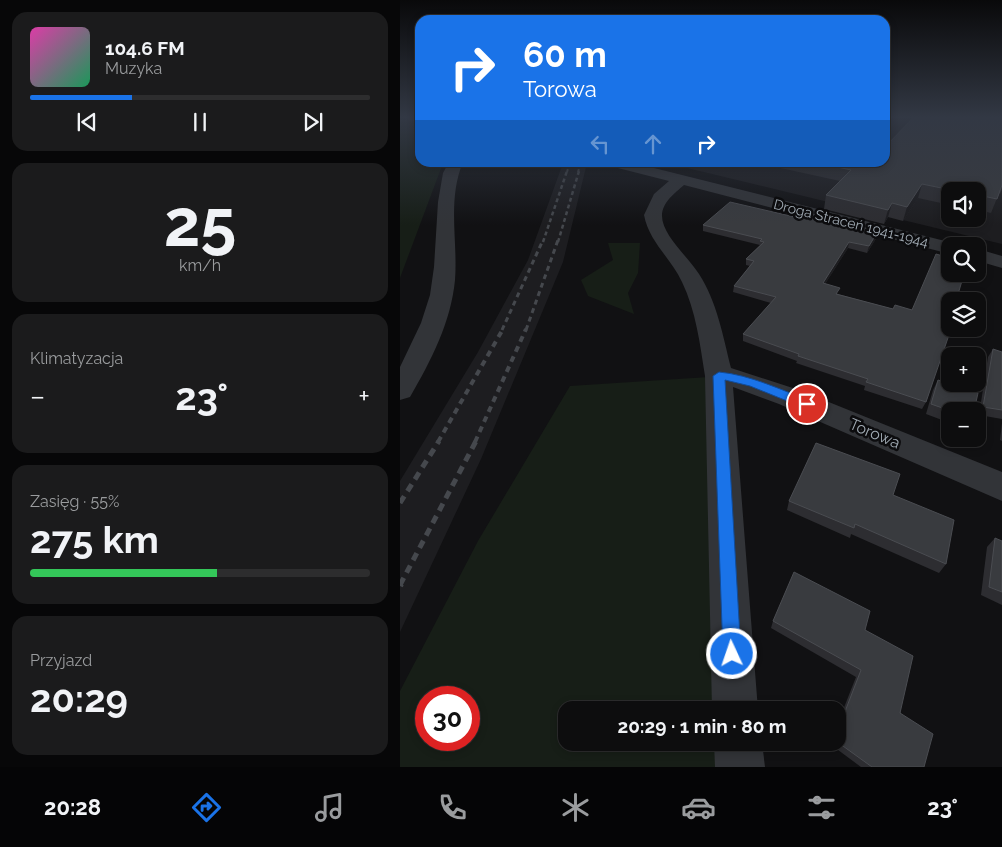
<!DOCTYPE html>
<html lang="pl">
<head>
<meta charset="utf-8">
<style>
	:root { --surface:#0d0d0e; --page:#1b1b1c; --text:#f1f3f6; --muted:#9a9c9e; --line:#2d2d2e; --accent:#1a73e8 }
	body { margin:0; font-family:Raleway,sans-serif; background:var(--page); color:var(--text); height:100vh; display:flex; flex-direction:column; font-size:19px; white-space:nowrap }
	* { box-sizing:border-box; margin:0 }
	p { font-size:16px; color:var(--muted) }
	.icon { flex:none; width:28px; height:28px; fill:none; stroke:currentColor; stroke-width:2; stroke-linecap:round; stroke-linejoin:round }
	.map { position:relative; flex:1; overflow:hidden }
	.details { display:flex; flex-direction:column; gap:12px; padding:12px; background:#070708; width:400px }
	.details>* { flex:none }
	.banner { position:absolute; left:15px; top:15px; width:475px; height:152px; border-radius:15px; box-shadow:0 2px 8px #0003,0 0 0 1px var(--line); background:#1a73e8; color:#fff; overflow:hidden }
	.fabs { position:absolute; left:541px; top:182px; display:grid; gap:10px }
	.fabs a { display:grid; place-items:center; width:45px; height:45px; border-radius:10px; background:var(--surface); box-shadow:0 2px 8px #0003,0 0 0 1px var(--line); font-size:25px }
	.speed { position:absolute; left:15px; top:686px; display:flex; gap:10px; font-size:25px; font-weight:700; text-align:center }
	.speed>* { display:grid; place-content:center; width:65px; height:65px; border-radius:50%; background:var(--surface); box-shadow:0 2px 8px #0003,0 0 0 1px var(--line); line-height:1 }
	.speed .limit { border:8px solid #d22; background:#fff; color:#111 }
	.pin { position:absolute; display:grid; place-items:center; width:42px; height:42px; color:#fff; margin:-21px; border:2px solid #fff; border-radius:50%; box-shadow:0 1px 5px #0007 }
	.me { position:absolute; width:55px; margin:-28px; rotate:357deg; stroke-linejoin:round; filter:drop-shadow(0 0 4px #0008) }
	.turn { display:flex; align-items:center; gap:18px; height:105px; padding:0 25px; font-size:22px }
	.turn .icon { width:65px; height:65px; stroke-width:2.5 }
	.turn b { display:block; font-size:35px; line-height:42px }
	.lanes { display:flex; align-items:center; height:48px; padding:0 25px; background:#0003; justify-content:center; gap:25px; direction:ltr }
	.lanes .off { opacity:.35 }
	.big { font-size:38px; font-weight:700; line-height:1.1 }
	.details .widget { flex:1; display:flex; flex-direction:column; justify-content:center; gap:8px; min-width:0; padding:0 18px; border-radius:15px; background:var(--page) }
	.details .dial { align-items:center; gap:0 }
	.dial b { font-size:65px; line-height:1 }
	.song { display:flex; align-items:center; gap:15px }
	.cover { width:60px; height:60px; border-radius:8px; background:linear-gradient(135deg,hsl(320 70% 55%),hsl(150 70% 35%)) }
	.played { height:5px; border-radius:2px; background:linear-gradient(90deg,var(--accent) 30%,var(--line) 30%) }
	.keys { display:flex; justify-content:space-around; direction:ltr }
	.heat { display:flex; justify-content:space-between; align-items:center; font-size:28px; direction:ltr }
	.charge { height:8px; border-radius:4px; background:linear-gradient(90deg,#34c759 55%,var(--line) 0) }
	.trip { position:absolute; left:158px; top:701px; width:288px; height:50px; border-radius:15px; background:var(--surface); box-shadow:0 2px 8px #0003,0 0 0 1px var(--line); font-weight:700; line-height:50px; text-align:center }
	.tab-bar { display:flex; height:80px; justify-content:space-around; align-items:center; background:#050506; color:var(--muted) }
	.tab-bar .icon { width:35px; height:35px }
	.tab-bar .on { color:var(--accent) }
	.tab-bar b { font-size:22px; color:var(--text) }
	main { display:flex; flex:1; min-height:0 }
	.map>svg:first-child { display:block }
</style>
</head>
<body>
<main>
<section class="details">
<div class="widget">
<div class="song"><i class="cover"></i><div><b>104.6 FM</b><p>Muzyka</p></div></div>
<div class="played"></div>
<div class="keys"><svg class="icon" aria-label="previous" viewBox="0 0 24 24"><path d="M18 5L8 12l10 7zM5 5v14"/></svg><svg class="icon" aria-label="pause" viewBox="0 0 24 24"><path d="M8 5v14M16 5v14"/></svg><svg class="icon" aria-label="next" viewBox="0 0 24 24"><path d="M6 5l10 7-10 7zM19 5v14"/></svg></div>
</div>
<div class="widget dial"><b>25</b><p>km/h</p></div>
<div class="widget"><p>Klimatyzacja</p>
<div class="heat"><a>−</a><b class="big">23°</b><a>+</a></div>
</div>
<div class="widget"><p>Zasięg · 55%</p><b class="big">275 km</b><div class="charge"></div></div>
<div class="widget"><p>Przyjazd</p><b class="big">20:29</b></div>
</section>
<div class="map">
<svg width="602" height="767" viewBox="0 0 602 767">
	<rect width="100%" height="100%" fill="#111113"/>
	<!-- built -->
	<g fill="#1d1d20" fill-rule="evenodd">
		<path d="M485 117H602V244L287 168 295 162H485ZM550 191H578V219H550Z"/>
		<polygon points="163,163 187,163 163,262 81,459 0,632 0,481 78,352 128,260"/>
	</g>
	<!-- green -->
	<g fill="#171e17" fill-rule="evenodd">
		<polygon points="0,117 20,117 20,162 43,163 0,278"/>
		<polygon points="208,243 240,243 238,273 228,293 234,314 188,296 181,280 213,260"/>
		<path d="M309 377 315 710H166V742L315 743 316 767H0V691L78 541 170 386ZM26 698H69V740H26Z"/>
	</g>
	<g fill="none" stroke-linecap="round" stroke-linejoin="round">
		<!-- minor -->
		<g fill="#323438" fill-rule="evenodd">
			<polygon points="6,117 20,117 20,123 8,119"/>
			<path d="M49 162H63C47 200 58 241 55 280 51 322 31 361 10 397L0 400V367L21 323 30 295 34 267 38 202 43 173Z"/>
			<path d="M204 162H230L557 244 559 246H550V254L284 185C275 193 262 202 262 216 262 235 289 258 299 274 317 302 323 336 331 368L399 390 602 472V501L379 404 333 387 358 710H312L305 376C300 344 296 311 282 282 271 258 249 242 244 215L254 194 269 181 206 165Z"/>
			<polygon points="578,249 602,256 602,268 578,261"/>
			<polygon points="314,742 362,742 365,767 315,767"/>
		</g>
		<!-- rail-far5 -->
		<g stroke="#45484d" stroke-width="2" stroke-dasharray="3 2.5" stroke-linecap="butt">
			<polyline points="167,172 170,162"/>
			<polyline points="178,172 181,162"/>
		</g>
		<!-- rail-far4 -->
		<g stroke="#45484d" stroke-width="2.5" stroke-dasharray="4 3" stroke-linecap="butt">
			<polyline points="143,242 167,171"/>
			<polyline points="158,242 179,171"/>
		</g>
		<!-- rail-far3 -->
		<g stroke="#45484d" stroke-width="3" stroke-dasharray="5 4" stroke-linecap="butt">
			<polyline points="102,330 143,240"/>
			<polyline points="126,330 158,240"/>
		</g>
		<!-- rail-far2 -->
		<g stroke="#45484d" stroke-width="4" stroke-dasharray="6 5" stroke-linecap="butt">
			<polyline points="38,442 103,329"/>
			<polyline points="75,442 126,329"/>
		</g>
		<!-- rail-far1 -->
		<g stroke="#45484d" stroke-width="5" stroke-dasharray="8 6" stroke-linecap="butt">
			<polyline points="0,503 39,441"/>
			<polyline points="0,585 76,441"/>
		</g>
		<!-- rail -->
		<polyline stroke="#45484d" stroke-width="6" stroke-dasharray="10 8" stroke-linecap="butt" points="0,586 1,584"/>
	</g>
	<!-- wall -->
	<g fill="#2d2d31">
		<polygon points="602,117 602,189 600,194 599,193 591,213 578,210 578,191 550,191 550,205 518,198 503,221 488,217 484,224 424,209 426,195 440,181 353,162 485,162"/>
		<polygon points="399,218 478,231 477,237 467,253 448,248 425,284 438,294 493,309 512,310 556,301 526,402 522,409 464,390 465,386 396,363 397,361 343,341 343,334 371,303 333,292 334,286 350,266 346,265 346,259 360,245 303,231 303,225"/>
		<polygon points="593,349 602,352 602,419 579,415 588,357"/>
		<polygon points="538,380 574,411 550,411 550,423 526,414 533,390"/>
		<polygon points="602,423 602,441 600,440"/>
		<polygon points="493,495 546,564 539,573 451,534 450,538 387,510 389,501"/>
		<polygon points="595,538 602,541 602,605 581,595 587,547"/>
		<polygon points="373,621 465,630 524,767 461,767 430,744 431,742 436,742 436,728 456,677 371,628"/>
	</g>
	<!-- shaded-wall -->
	<g fill="#1c1c1f">
		<polygon points="522,184 518,198 503,221 507,207"/>
		<polygon points="492,203 488,217 484,224 488,210"/>
		<polygon points="478,231 477,237 467,253 469,246"/>
		<polygon points="449,242 448,248 421,290 423,283"/>
	</g>
	<!-- building -->
	<g fill="#393b3f" stroke="#4a4c51">
		<polygon points="514,117 602,117 602,185 597,199 578,195 578,191 556,191 522,184 507,207 492,203 488,210 426,195 451,170 415,162 485,162 485,147"/>
		<polygon points="330,202 399,218 409,219 414,214 478,231 469,246 449,242 423,283 440,288 436,294 493,309 495,305 512,310 536,254 550,258 550,274 564,274 556,301 550,301 550,319 549,323 550,324 550,329 551,329 526,402 466,382 468,379 398,356 399,354 343,334 376,297 334,286 354,261 346,259 364,242 360,241 362,239 303,225"/>
		<polygon points="593,349 602,352 602,410 583,407"/>
		<polygon points="538,380 578,393 574,411 551,411 531,404"/>
		<polygon points="416,443 500,474 493,495 554,520 546,564 455,524 454,528 389,501"/>
		<polygon points="595,538 602,541 602,592 589,587"/>
		<polygon points="394,572 470,611 465,630 513,656 500,713 533,734 524,767 472,767 436,741 436,735 461,670 373,621"/>
	</g>
	<!-- sky -->
	<linearGradient id="sky" x2="0" y2="1"><stop stop-color="#09090a"/><stop offset="0.52" stop-color="#323844"/><stop offset="1" stop-color="#323844" stop-opacity="0"/></linearGradient>
	<rect width="602" height="225" fill="url(#sky)"/>
	<!-- route -->
	<path fill="#1a73e8" stroke="#114b97" d="M319 372C351 375 381 390 411 401L413 404 407 409 350 386 325 380 341 654 339 660 332 663 326 660 323 654 313 376Z"/>
	<g text-anchor="middle" stroke-width="5" stroke-linejoin="round" paint-order="stroke">
		<!-- far-street labels -->
		<g font-size="14" fill="#a1abb4" stroke="#0c0c0e">
			<text transform="translate(451 223) rotate(14)" y="5">Droga Straceń 1941-1944</text>
		</g>
		<!-- street labels -->
		<g font-size="16" fill="#a1abb4" stroke="#0c0c0e">
			<text transform="translate(475 433) rotate(23)" y="6">Torowa</text>
		</g>
	</g>
</svg>
<div class="fabs">
<a><svg class="icon" aria-label="sound" viewBox="0 0 24 24"><path d="M4 9h4l5-4v14l-5-4H4zM17 9q2 3 0 6"/></svg></a>
<a><svg class="icon" aria-label="search" viewBox="0 0 24 24"><circle cx="10" cy="10" r="6"/><path d="M15 15l6 6"/></svg></a>
<a><svg class="icon" aria-label="layers" viewBox="0 0 24 24"><path d="M12 4l9 5-9 5-9-5zM3 14l9 5 9-5"/></svg></a>
<a>+</a>
<a>−</a>
</div>
<div class="speed"><div class="limit">30</div></div>
<div class="pin" style="left:407px;top:404px;background:#d93025"><svg class="icon" aria-label="arrive" viewBox="0 0 24 24"><path d="M6 21V4h12l-3 4 3 4H6"/></svg></div>
<svg class="me" style="left:332px;top:654px" viewBox="-20 -20 40 40"><circle r="17" fill="#1a73e8" stroke="#fff" stroke-width="3"/><path d="M0-11L8 9 0 5-8 9z" fill="#fff"/></svg>
<div class="trip">20:29 · 1 min · 80 m</div>
<div class="banner">
<div class="turn"><svg class="icon" aria-label="right" viewBox="0 0 24 24"><path d="M7 20v-9h11M14 6l5 5-5 5"/></svg><div><b>60 m</b>Torowa</div></div>
<div class="lanes"><svg class="icon off" aria-label="left" viewBox="0 0 24 24"><path d="M17 20v-9H6M10 6l-5 5 5 5"/></svg><svg class="icon off" aria-label="ahead" viewBox="0 0 24 24"><path d="M12 20V5M6 11l6-6 6 6"/></svg><svg class="icon" aria-label="right" viewBox="0 0 24 24"><path d="M7 20v-9h11M14 6l5 5-5 5"/></svg></div>
</div>
</div>
</main>
<nav class="tab-bar">
<b>20:28</b>
<svg class="icon on" aria-label="directions" viewBox="0 0 24 24"><path d="M12 3l9 9-9 9-9-9zM9 14v-3h6M13 9l2 2-2 2"/></svg>
<svg class="icon" aria-label="music" viewBox="0 0 24 24"><path d="M9 18V5l10-2v13"/><circle cx="6" cy="18" r="3"/><circle cx="16" cy="16" r="3"/></svg>
<svg class="icon" aria-label="phone" viewBox="0 0 24 24"><path d="M5 4h4l2 5-3 2q2 4 5 5l2-3 5 2v4C11 20 4 13 5 4z"/></svg>
<svg class="icon" aria-label="climate" viewBox="0 0 24 24"><path d="M12 3v18M4 7l16 10M4 17L20 7"/></svg>
<svg class="icon" aria-label="car" viewBox="0 0 24 24"><path d="M5 17H2v-5l4-1 3-4h7l3 4 3 1v5h-3M9 17h6M6 11h13"/><circle cx="7" cy="17" r="2"/><circle cx="17" cy="17" r="2"/></svg>
<svg class="icon" aria-label="filters" viewBox="0 0 24 24"><path d="M4 7h16M4 17h16"/><circle cx="9" cy="7" r="2"/><circle cx="15" cy="17" r="2"/></svg>
<b>23°</b>
</nav>
</body>
</html>
